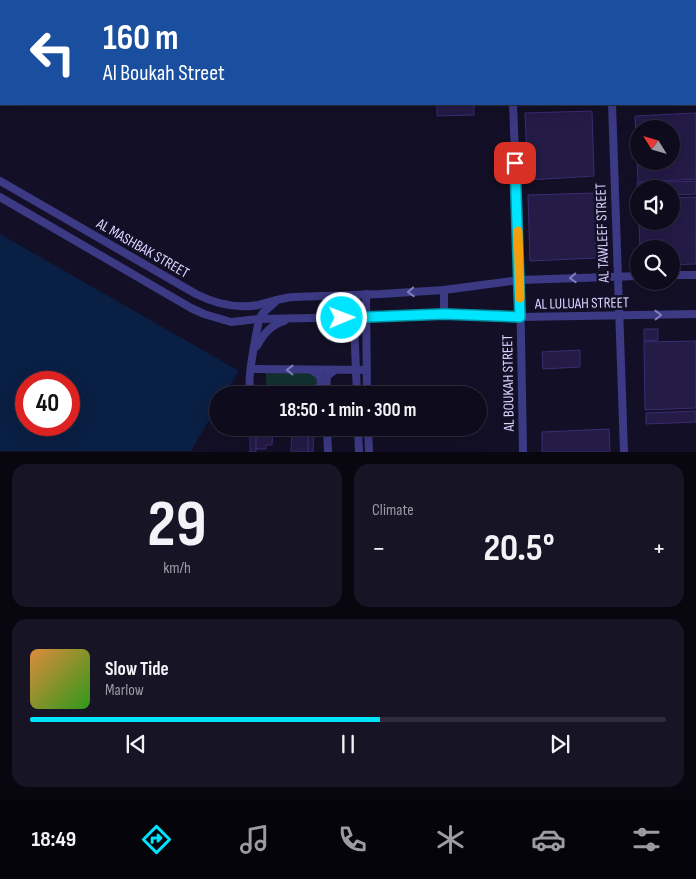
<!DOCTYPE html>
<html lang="en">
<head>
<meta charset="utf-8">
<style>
	:root { --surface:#0e0b1c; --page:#171425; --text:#f1f3f6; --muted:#9b9ba3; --line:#2e2b3b; --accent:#00e5ff }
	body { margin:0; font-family:"Sofia Sans Condensed",sans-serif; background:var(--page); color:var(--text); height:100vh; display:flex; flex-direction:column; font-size:19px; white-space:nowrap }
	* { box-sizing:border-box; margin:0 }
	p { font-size:16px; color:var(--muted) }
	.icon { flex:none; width:28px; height:28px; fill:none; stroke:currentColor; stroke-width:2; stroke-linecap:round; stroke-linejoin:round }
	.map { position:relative; height:452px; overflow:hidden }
	.details { display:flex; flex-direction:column; gap:12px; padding:12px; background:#08060f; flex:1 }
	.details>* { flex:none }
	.top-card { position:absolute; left:0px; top:0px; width:696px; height:105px; box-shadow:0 5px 20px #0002,0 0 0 1px var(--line); background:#1a4fa0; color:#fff; overflow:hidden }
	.needle { width:32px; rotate:307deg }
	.tools { position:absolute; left:630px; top:120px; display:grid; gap:10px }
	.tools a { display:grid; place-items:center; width:50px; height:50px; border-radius:50%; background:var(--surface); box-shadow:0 5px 20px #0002,0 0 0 1px var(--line); font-size:25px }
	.speed { position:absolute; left:15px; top:371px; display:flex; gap:10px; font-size:25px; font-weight:700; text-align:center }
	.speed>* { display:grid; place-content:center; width:65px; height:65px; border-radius:50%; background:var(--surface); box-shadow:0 5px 20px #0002,0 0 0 1px var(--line); line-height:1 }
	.speed .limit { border:8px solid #d22; background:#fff; color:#111 }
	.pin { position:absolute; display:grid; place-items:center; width:42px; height:42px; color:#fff; margin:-21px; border-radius:10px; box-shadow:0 2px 8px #0006 }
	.me { position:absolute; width:55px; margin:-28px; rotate:89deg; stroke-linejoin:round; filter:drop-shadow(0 0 4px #0008) }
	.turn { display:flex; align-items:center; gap:18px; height:105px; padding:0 20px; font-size:22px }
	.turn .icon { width:65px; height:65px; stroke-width:2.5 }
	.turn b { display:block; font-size:35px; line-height:42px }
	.big { font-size:38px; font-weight:700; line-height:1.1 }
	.details .widget { flex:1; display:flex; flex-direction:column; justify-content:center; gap:8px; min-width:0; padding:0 18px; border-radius:15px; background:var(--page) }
	.details .dial { align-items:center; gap:0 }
	.dial b { font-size:65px; line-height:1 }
	.song { display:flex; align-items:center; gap:15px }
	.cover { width:60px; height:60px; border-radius:8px; background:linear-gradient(135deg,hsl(30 70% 55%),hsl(110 70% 35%)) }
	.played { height:5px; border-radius:2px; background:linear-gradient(90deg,var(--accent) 55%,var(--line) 55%) }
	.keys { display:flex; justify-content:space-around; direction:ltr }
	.heat { display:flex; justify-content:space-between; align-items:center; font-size:28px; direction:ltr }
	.details .tiles { flex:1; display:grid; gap:12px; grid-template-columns:1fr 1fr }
	.widget:last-child { grid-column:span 2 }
	.trip { position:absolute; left:209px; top:386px; width:278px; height:50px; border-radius:25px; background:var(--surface); box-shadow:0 5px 20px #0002,0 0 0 1px var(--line); font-weight:700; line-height:50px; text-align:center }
	.menu { display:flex; height:80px; justify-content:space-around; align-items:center; background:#06040b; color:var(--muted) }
	.menu .icon { width:35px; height:35px }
	.menu .selected { color:var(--accent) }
	.menu b { font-size:22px; color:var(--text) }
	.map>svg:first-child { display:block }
</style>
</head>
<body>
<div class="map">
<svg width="696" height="452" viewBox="0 0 696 452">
	<rect width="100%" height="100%" fill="#130f26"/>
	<!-- green -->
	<polygon fill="#12302f" points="266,373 312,373 319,379 316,387 311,390 298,389 293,393 266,393"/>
	<!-- water -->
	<path fill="#0a1f44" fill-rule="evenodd" d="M0 234 239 371 224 395H218L217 407 191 451H0ZM26 382H69V425H26Z"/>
	<!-- building -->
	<g fill="#241b47" stroke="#3b2d73" fill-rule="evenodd">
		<polygon points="435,0 465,0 466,1 434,1"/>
		<rect x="528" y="0" width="69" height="1"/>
		<polygon points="632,0 696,0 696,82 695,1"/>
		<polygon points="437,104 474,104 474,115 437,116"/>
		<polygon points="592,111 594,176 528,180 525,113"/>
		<path d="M696 113V179L638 182 635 116ZM639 129H671V161H639Z"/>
		<polygon points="696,181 696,194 671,195 671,189 639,189 638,196 637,183"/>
		<polygon points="595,193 596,258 530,261 528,195"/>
		<polygon points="696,197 696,264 671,265 671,249 640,249 639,221 671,221 671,198"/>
		<polygon points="644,329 658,329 658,340 644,341"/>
		<polygon points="696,341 696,408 645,410 644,342"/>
		<polygon points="580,350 580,367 543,369 542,352"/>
		<polygon points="696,411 696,422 646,424 646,413"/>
		<rect x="250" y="428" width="6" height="24"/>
		<polygon points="256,428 273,428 272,445 266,445 266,449 256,449"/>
		<polygon points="292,428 308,428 308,452 291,452"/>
		<polygon points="308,428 314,428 313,452 308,452"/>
		<polygon points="609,429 610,452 542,452 542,432"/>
	</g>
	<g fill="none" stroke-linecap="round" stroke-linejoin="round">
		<!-- minor -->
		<g stroke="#3d3a85" stroke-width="8">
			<polyline points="509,0 509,1"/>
			<polyline points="608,0 608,1"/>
			<polyline points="695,90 696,90"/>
			<polyline points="513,104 520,280 523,452"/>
			<polyline points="612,104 624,452"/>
			<path d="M0 181 196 294C216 304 236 309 258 305 270 302 281 298 293 297L381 294 444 290 520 280 639 276"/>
			<polyline points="0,197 191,308 204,314 231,322 259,319 366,317 444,314 521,317 696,314"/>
			<polyline points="671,275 696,275"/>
			<polyline points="444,290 444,314"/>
			<polyline points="366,294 367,395"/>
			<polyline points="353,295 357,395"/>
			<path d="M257 346C263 334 271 325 284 321"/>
			<polyline points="251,369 366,370"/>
			<path d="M262 395C256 394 251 393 250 386 247 377 257 332 259 319L263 313 275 302"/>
			<polyline points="302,395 316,391 321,384 320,376 312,370"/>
			<polyline points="326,395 327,376 335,370"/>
			<polyline points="327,428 328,452"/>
			<polyline points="358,428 359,452"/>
			<polyline points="368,428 369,452"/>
		</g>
	</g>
	<!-- one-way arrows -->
	<defs><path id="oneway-chevron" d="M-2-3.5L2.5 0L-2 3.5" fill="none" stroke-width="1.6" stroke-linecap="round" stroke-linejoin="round" transform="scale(1.25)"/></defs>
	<g stroke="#837fbc">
		<use href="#oneway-chevron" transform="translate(573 278) rotate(177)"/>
		<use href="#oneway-chevron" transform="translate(411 292) rotate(176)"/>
		<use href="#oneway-chevron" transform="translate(658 315) rotate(-1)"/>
		<use href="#oneway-chevron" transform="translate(290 370) rotate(-179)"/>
	</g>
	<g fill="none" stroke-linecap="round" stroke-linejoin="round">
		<!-- route casing -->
		<g stroke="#0095a6" stroke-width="12">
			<polyline id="route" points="342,318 444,314 520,317 515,163"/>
		</g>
		<!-- route -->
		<use href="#route" stroke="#00e5ff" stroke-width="9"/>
		<!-- slow -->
		<polyline stroke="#f59e0b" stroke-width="9" points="518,231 520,298"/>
	</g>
	<g text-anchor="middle" stroke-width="5" stroke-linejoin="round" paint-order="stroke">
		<!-- street labels -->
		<g font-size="15" fill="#d9d4ff" stroke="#130f26">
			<text transform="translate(602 233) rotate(-92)" y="5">AL TAWLEEF STREET</text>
			<text transform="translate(143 248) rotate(30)" y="5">AL MASHBAK STREET</text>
			<text transform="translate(582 303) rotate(-1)" y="5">AL LULUAH STREET</text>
			<text transform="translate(508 383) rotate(-91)" y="5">AL BOUKAH STREET</text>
		</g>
	</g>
</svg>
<div class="tools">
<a><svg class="needle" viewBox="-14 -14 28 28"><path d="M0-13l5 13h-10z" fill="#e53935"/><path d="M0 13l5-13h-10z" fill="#9b9ba3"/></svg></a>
<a><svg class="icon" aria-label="sound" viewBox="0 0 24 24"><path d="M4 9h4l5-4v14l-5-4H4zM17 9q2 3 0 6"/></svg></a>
<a><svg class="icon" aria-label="search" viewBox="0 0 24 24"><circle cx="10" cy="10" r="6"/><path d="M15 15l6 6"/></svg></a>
</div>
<div class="speed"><div class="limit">40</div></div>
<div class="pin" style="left:515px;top:163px;background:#d93025"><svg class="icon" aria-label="arrive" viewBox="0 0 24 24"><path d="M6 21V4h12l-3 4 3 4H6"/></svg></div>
<svg class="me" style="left:342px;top:318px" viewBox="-20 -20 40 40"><circle r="17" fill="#00e5ff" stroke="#fff" stroke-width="3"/><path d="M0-11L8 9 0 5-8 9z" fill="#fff"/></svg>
<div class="trip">18:50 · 1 min · 300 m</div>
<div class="top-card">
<div class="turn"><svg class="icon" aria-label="left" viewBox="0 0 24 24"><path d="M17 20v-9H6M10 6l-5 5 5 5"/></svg><div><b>160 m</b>Al Boukah Street</div></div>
</div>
</div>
<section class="details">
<div class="tiles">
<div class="widget dial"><b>29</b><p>km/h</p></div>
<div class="widget"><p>Climate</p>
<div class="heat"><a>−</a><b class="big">20.5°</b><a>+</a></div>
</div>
<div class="widget">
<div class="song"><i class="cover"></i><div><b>Slow Tide</b><p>Marlow</p></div></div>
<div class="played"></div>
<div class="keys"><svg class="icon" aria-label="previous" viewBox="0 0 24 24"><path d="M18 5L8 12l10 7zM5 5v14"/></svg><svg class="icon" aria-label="pause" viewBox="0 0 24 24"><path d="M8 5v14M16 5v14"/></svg><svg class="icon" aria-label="next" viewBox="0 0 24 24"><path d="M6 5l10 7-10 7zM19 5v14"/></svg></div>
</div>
</div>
</section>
<nav class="menu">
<b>18:49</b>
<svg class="icon selected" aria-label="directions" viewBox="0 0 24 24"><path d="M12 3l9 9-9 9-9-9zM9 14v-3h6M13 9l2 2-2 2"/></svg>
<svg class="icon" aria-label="music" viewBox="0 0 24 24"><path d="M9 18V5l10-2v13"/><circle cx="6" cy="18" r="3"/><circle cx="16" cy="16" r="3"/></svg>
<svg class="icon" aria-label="phone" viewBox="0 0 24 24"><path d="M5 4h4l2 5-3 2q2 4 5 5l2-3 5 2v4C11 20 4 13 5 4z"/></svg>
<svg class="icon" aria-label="climate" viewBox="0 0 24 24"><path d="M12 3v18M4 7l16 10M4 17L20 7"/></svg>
<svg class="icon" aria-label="car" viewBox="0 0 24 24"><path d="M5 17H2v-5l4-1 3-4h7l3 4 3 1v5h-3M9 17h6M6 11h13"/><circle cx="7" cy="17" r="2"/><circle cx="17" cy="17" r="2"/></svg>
<svg class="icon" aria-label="filters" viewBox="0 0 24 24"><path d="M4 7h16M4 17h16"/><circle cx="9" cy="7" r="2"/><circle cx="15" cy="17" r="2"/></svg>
</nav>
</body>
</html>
